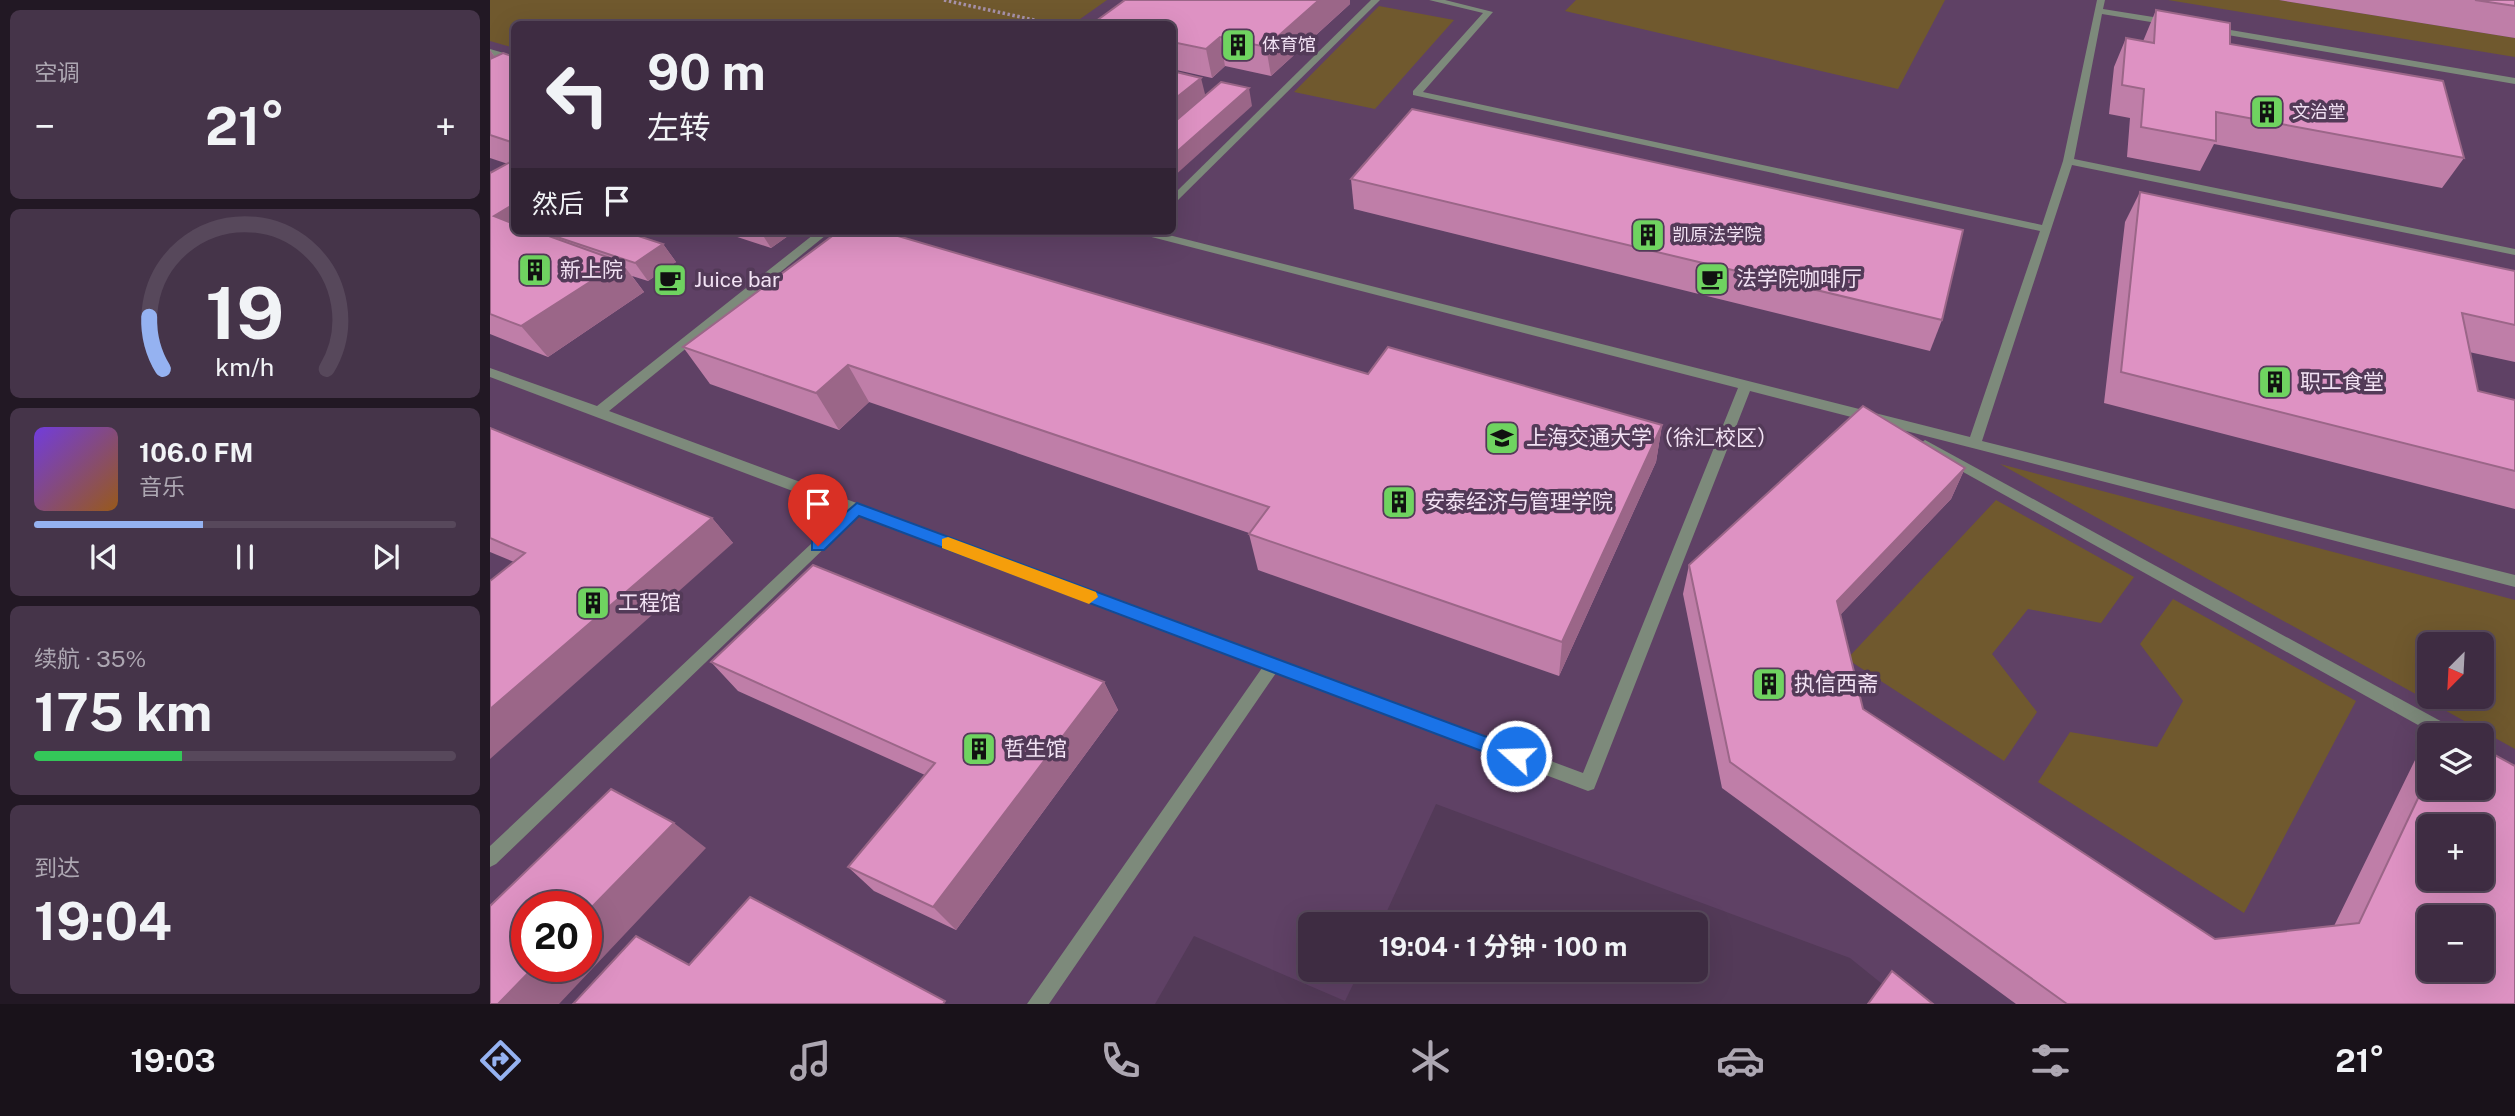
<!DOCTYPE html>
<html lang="zh">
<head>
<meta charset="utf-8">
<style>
	:root { --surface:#3e2c42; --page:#453449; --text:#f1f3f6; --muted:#ada7b2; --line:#57485b; --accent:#95b2f1 }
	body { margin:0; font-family:"Public Sans","Noto Sans SC",sans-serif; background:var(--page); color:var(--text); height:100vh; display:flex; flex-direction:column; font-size:26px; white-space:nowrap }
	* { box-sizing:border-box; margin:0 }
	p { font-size:23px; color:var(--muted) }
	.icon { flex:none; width:38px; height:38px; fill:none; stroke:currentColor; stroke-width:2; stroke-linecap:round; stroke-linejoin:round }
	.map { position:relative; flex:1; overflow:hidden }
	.details { display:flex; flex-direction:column; gap:10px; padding:10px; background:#221824; width:490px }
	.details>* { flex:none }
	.top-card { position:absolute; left:21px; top:21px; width:665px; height:214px; border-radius:10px; box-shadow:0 7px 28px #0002,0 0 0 2px var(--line); background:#3e2c42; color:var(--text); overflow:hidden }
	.needle { width:46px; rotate:204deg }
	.tools { position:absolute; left:1927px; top:632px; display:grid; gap:14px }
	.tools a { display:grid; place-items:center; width:77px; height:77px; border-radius:10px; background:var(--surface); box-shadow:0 7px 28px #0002,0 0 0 2px var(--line); font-size:35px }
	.speed { position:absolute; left:21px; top:891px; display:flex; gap:14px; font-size:35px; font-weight:700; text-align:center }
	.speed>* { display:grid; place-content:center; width:91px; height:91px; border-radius:50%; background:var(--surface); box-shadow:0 7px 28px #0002,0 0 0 2px var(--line); line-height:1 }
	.speed .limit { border:10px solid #d22; background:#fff; color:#111 }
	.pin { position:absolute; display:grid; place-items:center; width:60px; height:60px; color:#fff; margin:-72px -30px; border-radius:50% 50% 50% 0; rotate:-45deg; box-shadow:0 0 7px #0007 }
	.pin .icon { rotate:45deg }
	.me { position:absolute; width:77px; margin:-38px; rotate:290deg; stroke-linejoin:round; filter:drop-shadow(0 0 5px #0008) }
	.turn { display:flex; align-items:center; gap:24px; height:147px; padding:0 21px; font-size:32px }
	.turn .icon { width:91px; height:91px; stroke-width:2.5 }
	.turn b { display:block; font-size:49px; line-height:60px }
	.then { display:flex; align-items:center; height:66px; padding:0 21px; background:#0003; gap:14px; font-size:26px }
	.big { font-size:52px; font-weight:700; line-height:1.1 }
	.details .card { flex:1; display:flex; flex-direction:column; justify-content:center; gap:10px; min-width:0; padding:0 24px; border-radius:10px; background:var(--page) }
	.details .dial { align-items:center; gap:0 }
	.dial svg { height:182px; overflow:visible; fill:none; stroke:var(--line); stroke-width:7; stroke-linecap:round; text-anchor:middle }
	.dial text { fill:var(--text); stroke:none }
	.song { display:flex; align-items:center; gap:21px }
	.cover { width:84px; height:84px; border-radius:10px; background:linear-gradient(135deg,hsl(260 70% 55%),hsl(30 70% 35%)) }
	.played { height:7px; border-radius:4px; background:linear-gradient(90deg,var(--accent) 40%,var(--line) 40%) }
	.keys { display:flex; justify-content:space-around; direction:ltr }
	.heat { display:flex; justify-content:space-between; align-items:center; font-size:38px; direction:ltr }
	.charge { height:10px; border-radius:5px; background:linear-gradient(90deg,#34c759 35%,var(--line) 0) }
	.trip { position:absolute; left:808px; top:912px; width:410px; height:70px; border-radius:10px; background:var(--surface); box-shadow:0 7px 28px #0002,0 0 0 2px var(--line); font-weight:700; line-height:70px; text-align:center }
	.dock { display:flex; height:112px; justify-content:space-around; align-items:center; background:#19121a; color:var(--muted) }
	.dock .icon { width:49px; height:49px }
	.dock .current { color:var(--accent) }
	.dock b { font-size:32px; color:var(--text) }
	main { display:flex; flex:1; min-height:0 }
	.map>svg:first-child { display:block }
</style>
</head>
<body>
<main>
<section class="details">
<div class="card"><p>空调</p>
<div class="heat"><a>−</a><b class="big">21°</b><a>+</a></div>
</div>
<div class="card dial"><svg viewBox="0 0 100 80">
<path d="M14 69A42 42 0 1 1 86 69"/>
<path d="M14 69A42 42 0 0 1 8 46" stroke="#95b2f1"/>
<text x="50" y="56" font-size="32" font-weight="700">19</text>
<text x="50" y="72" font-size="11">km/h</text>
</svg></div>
<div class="card">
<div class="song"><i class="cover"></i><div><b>106.0 FM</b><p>音乐</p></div></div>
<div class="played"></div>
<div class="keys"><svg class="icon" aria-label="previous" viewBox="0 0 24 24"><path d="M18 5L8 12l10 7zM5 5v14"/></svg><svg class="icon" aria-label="pause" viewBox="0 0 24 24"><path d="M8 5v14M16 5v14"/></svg><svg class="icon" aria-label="next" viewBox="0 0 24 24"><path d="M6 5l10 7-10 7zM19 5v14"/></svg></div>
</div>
<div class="card"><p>续航 · 35%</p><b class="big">175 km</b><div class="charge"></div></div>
<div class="card"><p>到达</p><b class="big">19:04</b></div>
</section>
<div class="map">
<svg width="2025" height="1004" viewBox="0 0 2025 1004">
	<rect width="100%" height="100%" fill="#533a58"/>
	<!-- built -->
	<path fill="#5f4165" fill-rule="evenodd" d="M0 0H2025V1004H1417L1360 958 946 804 891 924H821V970H870L855 1001 704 936 665 1004H0ZM24 24H682V231H24ZM1939 644H1992V696H1939ZM1939 735H1992V788H1939ZM1939 826H1992V878H1939ZM37 906H96V966H37ZM1939 917H1992V970H1939Z"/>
	<!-- green -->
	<g fill="#70592e" fill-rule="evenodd">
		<polygon points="0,0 617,0 583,24 24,24 24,48 0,41"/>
		<polygon points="1086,0 1455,0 1408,89 1075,11"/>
		<polygon points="1678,0 1789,0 2025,38 2025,57"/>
		<polygon points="889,6 964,20 885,109 804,92"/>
		<path d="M1510 464 2025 600V749ZM1992 644V696H1939V644Z"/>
		<polygon points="1506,500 1644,577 1611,623 1538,609 1502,654 1547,712 1514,761 1357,659"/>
		<polygon points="1683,599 1866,701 1754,913 1548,782 1580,732 1667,747 1693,701 1650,644"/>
	</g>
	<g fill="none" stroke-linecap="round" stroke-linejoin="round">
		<!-- path -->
		<polyline stroke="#a691a9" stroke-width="3.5" stroke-dasharray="2.5 2.5" stroke-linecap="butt" points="454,0 562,24"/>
		<!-- service -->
		<g fill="#7d8a7b" fill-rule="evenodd">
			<polygon points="881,0 890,0 682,206 682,196"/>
			<polygon points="939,0 955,0 1003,12 933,92 1552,225 1573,161 1607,0 1615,0 1613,9 1682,20 1682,24 1679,25 1612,14 1584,159 2025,249 2025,255 1582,165 1492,441 2025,575 2025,587 1260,391 1104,789 1098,791 786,673 559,1004 537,1004 772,668 369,515 6,864 0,867 0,846 356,511 0,377 0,368 107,406 328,231 341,231 119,411 1093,773 1248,388 646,233 644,231 663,231 1480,437 1550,231 923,95 923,91 993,13"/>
			<polygon points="1723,27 2025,78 2025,84 1720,32 1720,28"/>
			<polygon points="0,49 24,56 24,62 0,55"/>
			<polygon points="1435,440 1967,730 1969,735 1946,735 1430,448 1428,445"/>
		</g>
	</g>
	<!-- wall -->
	<g fill="#bf7ea8">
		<polygon points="1789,0 2025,0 2025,38"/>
		<polygon points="860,4 781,76 735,66 722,78 682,69 682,24"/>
		<polygon points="1666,10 1740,44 1974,158 1952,188 1724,144 1710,171 1637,157 1640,118 1619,114 1624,67 1636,38 1653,41 1654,39"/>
		<polygon points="0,50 5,57 24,57 24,231 133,231 173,244 186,262 158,281 142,276 154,292 58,357 0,334 0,173 18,164 0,158"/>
		<polygon points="861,179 1452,320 1440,351 864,209"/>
		<polygon points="1650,192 2025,271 2025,362 1979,352 1988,391 2025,400 2025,509 1614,403 1635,222"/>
		<polygon points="229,231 305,231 281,248"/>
		<polygon points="193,347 878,374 1172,425 1166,462 1069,676 768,570 759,534 759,533 379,402 349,430 220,384"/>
		<polygon points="0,428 222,518 243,543 24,562 0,552"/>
		<polygon points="1475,468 1461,499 1350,615 1373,709 1725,939 1844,926 1926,758 1939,748 1939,788 2025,1004 1526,1004 1232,788 1193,594 1199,565"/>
		<polygon points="221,662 614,682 628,710 466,930 384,891 358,867 435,775 248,691"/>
	</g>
	<!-- shaded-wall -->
	<g fill="#9b6688">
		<polygon points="829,0 860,0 860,4 781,76 776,47"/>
		<polygon points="730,37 735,66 722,78 716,49"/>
		<polygon points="0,50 17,74 0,83"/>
		<polygon points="711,78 717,102 682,131 682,101"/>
		<polygon points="759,88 762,106 682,178 682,156"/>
		<polygon points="24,204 24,231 4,216"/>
		<polygon points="270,231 305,231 281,248"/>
		<polygon points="173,244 186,262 158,281 145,263"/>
		<polygon points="131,262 154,292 58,357 31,326"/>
		<polygon points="358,365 379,402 349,430 326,393"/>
		<polygon points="1172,425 1166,462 1069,676 1072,642"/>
		<polygon points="1475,468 1461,499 1336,630 1347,601"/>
		<polygon points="222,518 243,543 0,759 0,709"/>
		<polygon points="614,682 628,710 466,930 443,907"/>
		<polygon points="184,823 216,848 69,1004 8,1004 45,966 96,966 96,913"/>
	</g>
	<!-- building -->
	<g fill="#de92c3" stroke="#9b6688" stroke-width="2" fill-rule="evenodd">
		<polygon points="635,0 829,0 776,47 730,37 716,49 682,42 682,24 602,24"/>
		<polygon points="1985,0 2025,0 2025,6"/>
		<polygon points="1666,10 1740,23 1740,44 1953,81 1974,158 1726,112 1726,141 1651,127 1654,89 1632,85 1636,38 1664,43"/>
		<polygon points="13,53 24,57 24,143 0,135 0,59"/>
		<polygon points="682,71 711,78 682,101"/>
		<polygon points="731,82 759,88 682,156 682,124"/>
		<polygon points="922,109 1473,230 1452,320 861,179"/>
		<polygon points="24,160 24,204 4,216 24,224 24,231 45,231 131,262 31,326 0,314 0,173"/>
		<polygon points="1650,192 2025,271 2025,325 1972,313 1988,391 2025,400 2025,471 1631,372"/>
		<polygon points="49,231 133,231 173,244 145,263"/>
		<polygon points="349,231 391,231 878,374 898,347 1172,425 1072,642 759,534 779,507 358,365 326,393 193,347"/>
		<path d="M1373 406 1475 468 1347 601 1373 709 1725 939 1869 923 1939 775V788H1992V748L2025 766V1004H1577L1240 762 1199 565ZM1939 826H1992V878H1939ZM1939 917H1992V970H1939Z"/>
		<polygon points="0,428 222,518 0,709 0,581 35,553 0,538"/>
		<polygon points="323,565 614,682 443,907 358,867 445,763 221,662"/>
		<polygon points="1960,731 1967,735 1958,735"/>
		<polygon points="121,789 184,823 96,913 96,906 37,906 37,966 45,966 8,1004 0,1004 0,906"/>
		<polygon points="260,897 455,1001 453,1004 83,1004 146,936 199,965"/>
		<polygon points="1402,971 1443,1004 1378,1004"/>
	</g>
	<!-- route -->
	<polygon fill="#1a73e8" stroke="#114b97" stroke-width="2" points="367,503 1032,750 1035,756 1032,762 1026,764 369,516 334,550 322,550 322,541"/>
	<!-- slow -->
	<polygon fill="#f59e0b" points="458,537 606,592 608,597 599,604 452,548 452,539"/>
	<!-- icons -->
	<defs>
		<g id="building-square" transform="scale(1.75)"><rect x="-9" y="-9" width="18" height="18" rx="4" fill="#6fd360" stroke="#533a58"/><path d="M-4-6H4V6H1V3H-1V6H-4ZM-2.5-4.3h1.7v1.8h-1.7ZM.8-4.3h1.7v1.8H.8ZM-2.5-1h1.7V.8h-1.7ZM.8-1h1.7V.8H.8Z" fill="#111"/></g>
		<g id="cafe-square" transform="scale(1.75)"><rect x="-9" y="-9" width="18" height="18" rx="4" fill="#6fd360" stroke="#533a58"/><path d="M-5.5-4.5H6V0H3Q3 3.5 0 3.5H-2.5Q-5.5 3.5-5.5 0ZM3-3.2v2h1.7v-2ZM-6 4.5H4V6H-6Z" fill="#111"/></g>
		<g id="university-square" transform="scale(1.75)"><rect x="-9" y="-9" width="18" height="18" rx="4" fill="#6fd360" stroke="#533a58"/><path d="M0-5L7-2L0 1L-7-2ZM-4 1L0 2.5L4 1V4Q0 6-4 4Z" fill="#111"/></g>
	</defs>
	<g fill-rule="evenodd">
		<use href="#building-square" x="748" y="45"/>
		<use href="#building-square" x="1777" y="112"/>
		<use href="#building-square" x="1158" y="235"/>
		<use href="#building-square" x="45" y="270"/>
		<use href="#cafe-square" x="1222" y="279"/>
		<use href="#cafe-square" x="180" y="280"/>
		<use href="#building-square" x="1785" y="382"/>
		<use href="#university-square" x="1012" y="438"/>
		<use href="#building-square" x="909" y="502"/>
		<use href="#building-square" x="103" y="603"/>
		<use href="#building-square" x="1279" y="684"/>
		<use href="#building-square" x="489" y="749"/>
	</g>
	<g text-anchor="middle" stroke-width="7" stroke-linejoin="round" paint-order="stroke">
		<!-- far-poi labels -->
		<g font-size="18" fill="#f2e2f4" stroke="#533a58" text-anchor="start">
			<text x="772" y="51">体育馆</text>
			<text x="1802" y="118">文治堂</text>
			<text x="1182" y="241">凯原法学院</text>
		</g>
		<!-- poi labels -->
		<g font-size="21" fill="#f2e2f4" stroke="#533a58" text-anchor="start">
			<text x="70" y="277">新上院</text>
			<text x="1246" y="286">法学院咖啡厅</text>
			<text x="204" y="287">Juice bar</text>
			<text x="1810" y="389">职工食堂</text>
			<text x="1036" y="445">上海交通大学（徐汇校区）</text>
			<text x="934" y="509">安泰经济与管理学院</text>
			<text x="128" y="610">工程馆</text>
			<text x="1304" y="691">执信西斋</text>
			<text x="514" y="756">哲生馆</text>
		</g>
	</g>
</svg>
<div class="tools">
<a><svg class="needle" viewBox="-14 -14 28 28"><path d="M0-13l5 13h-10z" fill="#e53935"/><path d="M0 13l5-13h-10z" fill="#ada7b2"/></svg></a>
<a><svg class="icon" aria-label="layers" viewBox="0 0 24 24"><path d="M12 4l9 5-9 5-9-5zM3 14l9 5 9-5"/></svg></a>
<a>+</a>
<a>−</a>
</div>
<div class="speed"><div class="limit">20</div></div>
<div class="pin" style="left:328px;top:546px;background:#d93025"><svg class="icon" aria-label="arrive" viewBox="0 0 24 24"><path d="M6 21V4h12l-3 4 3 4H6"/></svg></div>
<svg class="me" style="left:1026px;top:756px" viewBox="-20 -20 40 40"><circle r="17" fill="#1a73e8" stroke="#fff" stroke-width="3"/><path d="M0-11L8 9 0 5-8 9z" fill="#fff"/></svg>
<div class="trip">19:04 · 1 分钟 · 100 m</div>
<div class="top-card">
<div class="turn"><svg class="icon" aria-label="left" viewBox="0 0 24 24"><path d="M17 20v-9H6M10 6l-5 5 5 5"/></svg><div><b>90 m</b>左转</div></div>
<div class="then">然后<svg class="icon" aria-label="arrive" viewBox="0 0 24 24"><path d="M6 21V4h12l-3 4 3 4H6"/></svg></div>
</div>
</div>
</main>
<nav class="dock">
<b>19:03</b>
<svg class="icon current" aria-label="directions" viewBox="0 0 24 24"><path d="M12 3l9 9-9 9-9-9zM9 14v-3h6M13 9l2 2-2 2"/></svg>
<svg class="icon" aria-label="music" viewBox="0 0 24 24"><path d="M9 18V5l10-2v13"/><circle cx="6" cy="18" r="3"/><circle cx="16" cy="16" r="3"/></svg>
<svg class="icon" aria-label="phone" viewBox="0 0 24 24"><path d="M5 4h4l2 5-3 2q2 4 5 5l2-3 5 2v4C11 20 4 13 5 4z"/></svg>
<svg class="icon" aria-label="climate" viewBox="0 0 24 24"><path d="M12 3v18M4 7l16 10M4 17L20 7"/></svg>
<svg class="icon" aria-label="car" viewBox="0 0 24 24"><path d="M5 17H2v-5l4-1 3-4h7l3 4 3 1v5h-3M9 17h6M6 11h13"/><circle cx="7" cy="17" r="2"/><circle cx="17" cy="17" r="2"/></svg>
<svg class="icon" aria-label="filters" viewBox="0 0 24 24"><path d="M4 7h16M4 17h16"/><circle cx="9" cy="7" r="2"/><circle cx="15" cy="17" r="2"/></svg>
<b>21°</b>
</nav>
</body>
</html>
